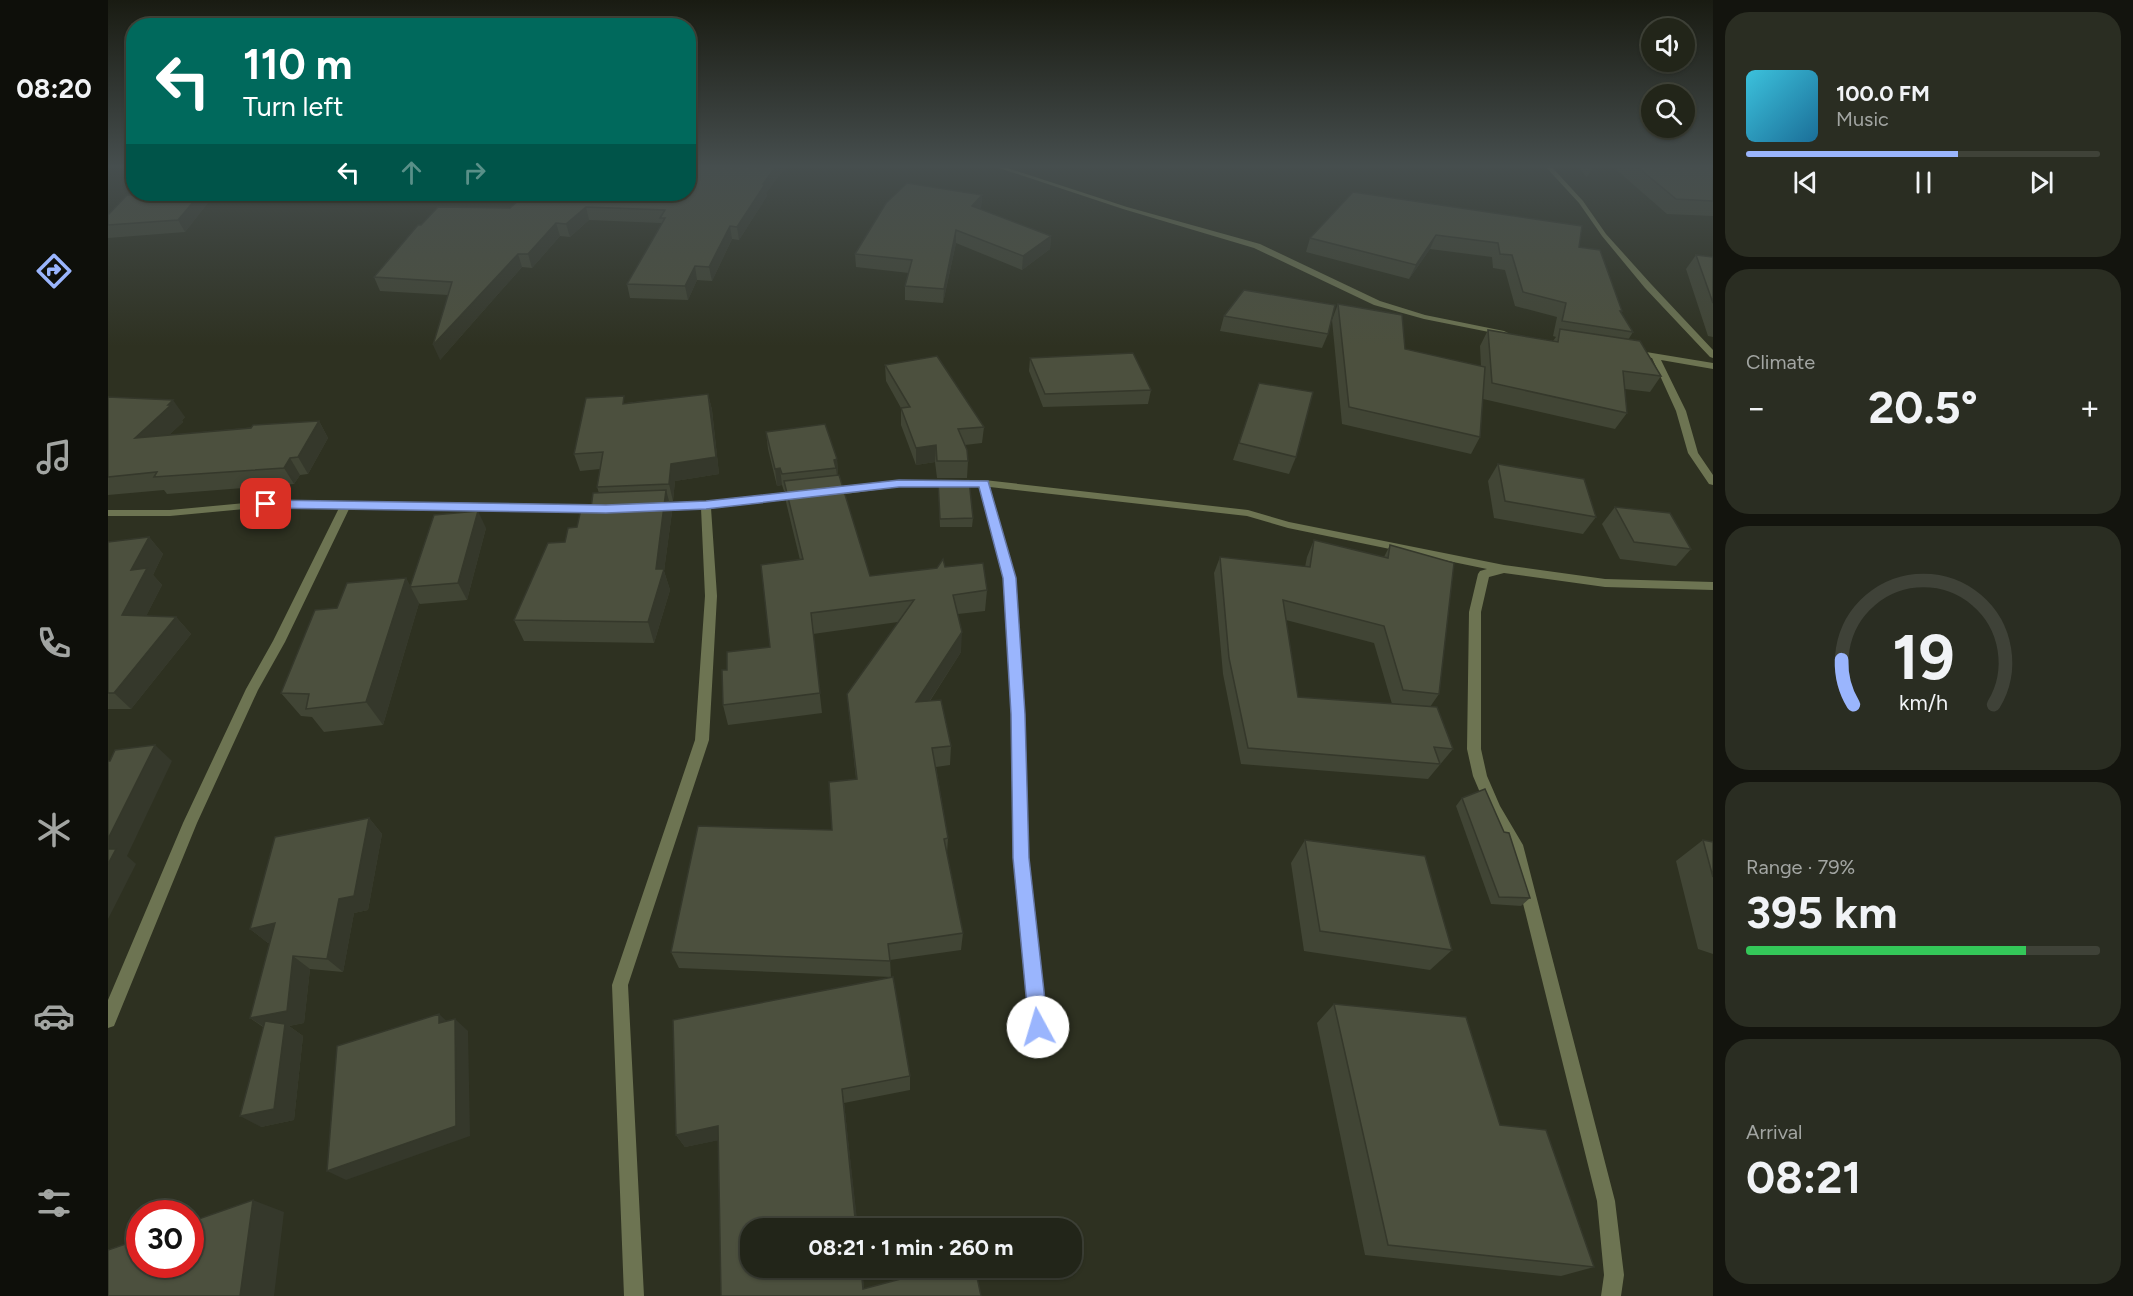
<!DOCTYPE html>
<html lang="en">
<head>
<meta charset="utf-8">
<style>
	:root { --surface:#222519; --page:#2a2d22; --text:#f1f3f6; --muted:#a2a5a2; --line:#3f4238; --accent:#9ab5fd }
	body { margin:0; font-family:Figtree,sans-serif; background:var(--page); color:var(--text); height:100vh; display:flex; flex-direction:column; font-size:22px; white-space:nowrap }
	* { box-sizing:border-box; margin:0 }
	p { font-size:20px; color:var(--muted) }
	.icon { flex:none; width:33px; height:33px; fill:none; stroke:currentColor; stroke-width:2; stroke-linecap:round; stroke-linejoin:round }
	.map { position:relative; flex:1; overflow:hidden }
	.details { display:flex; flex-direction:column; gap:12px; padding:12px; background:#13140e; width:420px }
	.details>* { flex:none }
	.banner { position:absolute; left:18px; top:18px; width:570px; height:183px; border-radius:24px; box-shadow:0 2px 4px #0004,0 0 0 2px var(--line); background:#00695c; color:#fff; overflow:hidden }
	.controls { position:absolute; left:1533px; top:18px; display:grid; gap:12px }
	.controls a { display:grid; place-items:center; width:54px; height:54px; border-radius:50%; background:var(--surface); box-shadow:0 2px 4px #0004,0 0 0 2px var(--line); font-size:30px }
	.speed { position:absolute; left:18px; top:1200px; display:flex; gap:12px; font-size:30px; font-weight:700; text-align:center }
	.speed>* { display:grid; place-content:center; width:78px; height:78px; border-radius:50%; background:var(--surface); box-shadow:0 2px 4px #0004,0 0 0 2px var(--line); line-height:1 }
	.speed .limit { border:9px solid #d22; background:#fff; color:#111 }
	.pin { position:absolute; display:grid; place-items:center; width:51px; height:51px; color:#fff; margin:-26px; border-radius:12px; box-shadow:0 3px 9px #0006 }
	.me { position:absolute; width:66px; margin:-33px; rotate:354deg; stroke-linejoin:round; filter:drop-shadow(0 0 4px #0008) }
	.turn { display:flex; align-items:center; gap:21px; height:126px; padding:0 18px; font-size:27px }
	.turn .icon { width:78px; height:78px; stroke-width:2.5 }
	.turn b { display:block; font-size:42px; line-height:51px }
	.lanes { display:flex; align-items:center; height:57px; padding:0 18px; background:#0003; justify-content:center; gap:30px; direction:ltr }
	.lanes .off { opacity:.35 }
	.big { font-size:45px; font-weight:700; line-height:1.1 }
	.details .widget { flex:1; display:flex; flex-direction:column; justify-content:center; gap:9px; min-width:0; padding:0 21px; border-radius:24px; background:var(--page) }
	.details .dial { align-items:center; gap:0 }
	.dial svg { height:156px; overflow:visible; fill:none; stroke:var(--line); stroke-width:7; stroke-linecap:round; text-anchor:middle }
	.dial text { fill:var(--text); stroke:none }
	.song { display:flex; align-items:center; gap:18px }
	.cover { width:72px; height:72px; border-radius:9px; background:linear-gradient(135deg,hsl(190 70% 55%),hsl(200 70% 35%)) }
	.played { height:6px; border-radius:3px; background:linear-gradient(90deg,var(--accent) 60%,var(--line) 60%) }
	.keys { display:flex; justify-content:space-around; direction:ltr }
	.heat { display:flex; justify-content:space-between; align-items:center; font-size:33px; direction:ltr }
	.charge { height:9px; border-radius:4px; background:linear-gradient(90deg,#34c759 79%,var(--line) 0) }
	.trip { position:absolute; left:632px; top:1218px; width:342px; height:60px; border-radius:24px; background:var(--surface); box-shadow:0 2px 4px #0004,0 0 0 2px var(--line); font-weight:700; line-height:60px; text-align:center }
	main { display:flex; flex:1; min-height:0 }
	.tab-bar { display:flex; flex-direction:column; width:108px; justify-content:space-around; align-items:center; background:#0e0f0a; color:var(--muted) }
	.tab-bar .icon { width:42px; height:42px }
	.tab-bar .active { color:var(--accent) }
	.tab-bar b { font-size:27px; color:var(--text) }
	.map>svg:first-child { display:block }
</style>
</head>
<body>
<main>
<nav class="tab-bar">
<b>08:20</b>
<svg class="icon active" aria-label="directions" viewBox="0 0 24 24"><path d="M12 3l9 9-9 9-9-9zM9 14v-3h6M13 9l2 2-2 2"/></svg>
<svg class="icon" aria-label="music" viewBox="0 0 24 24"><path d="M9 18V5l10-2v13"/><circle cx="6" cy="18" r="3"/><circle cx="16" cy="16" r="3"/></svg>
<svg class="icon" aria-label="phone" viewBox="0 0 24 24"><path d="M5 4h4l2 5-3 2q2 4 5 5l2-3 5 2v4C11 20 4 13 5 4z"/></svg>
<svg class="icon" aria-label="climate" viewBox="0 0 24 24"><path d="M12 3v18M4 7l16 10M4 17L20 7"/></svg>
<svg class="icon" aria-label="car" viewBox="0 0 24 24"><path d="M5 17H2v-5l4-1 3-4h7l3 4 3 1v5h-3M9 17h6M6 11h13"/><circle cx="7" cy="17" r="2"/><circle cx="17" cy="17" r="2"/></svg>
<svg class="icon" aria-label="filters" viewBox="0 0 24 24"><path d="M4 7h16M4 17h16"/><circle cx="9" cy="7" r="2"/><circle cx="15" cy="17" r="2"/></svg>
</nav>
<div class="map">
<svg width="1605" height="1296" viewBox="0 0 1605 1296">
	<rect width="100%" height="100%" fill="#2e3121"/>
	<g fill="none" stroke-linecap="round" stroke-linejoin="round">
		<!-- street -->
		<g fill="#6d7452" fill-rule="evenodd">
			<polygon points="882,165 890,165 1019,207 1152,244 1272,301 1317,315 1396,331 1400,333 1396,335 1316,319 1266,305 1146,248 1015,209"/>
			<polygon points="1436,165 1442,165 1475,201 1498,234 1543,284 1605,350 1605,358 1602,357 1537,288 1494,236 1471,203"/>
			<polygon points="1526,350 1605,363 1605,369 1553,360 1578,411 1590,453 1605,475 1605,485 1601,484 1580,453 1568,411 1544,358 1523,355 1523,351"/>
			<polygon points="876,480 1140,510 1181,522 1396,565 1497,579 1605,582 1605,590 1497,587 1396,573 1381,577 1373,612 1373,749 1379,776 1392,806 1415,845 1507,1201 1516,1275 1513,1296 1493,1296 1496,1275 1489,1201 1401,847 1379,809 1365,776 1359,749 1361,612 1370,574 1372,571 1379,569 1180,528 1139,516 882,487 908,578 916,714 920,858 938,1027 936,1033 930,1035 924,1033 922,1027 906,858 904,714 896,578 872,486 791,487 722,496 717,493 722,490 791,481"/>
			<polygon points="692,493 697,496 696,498 603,508 609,596 601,740 520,985 536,1296 516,1296 504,985 587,740 597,596 593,508 548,510 543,507 548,504 598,502"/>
			<polygon points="158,501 492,506 497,509 492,512 241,509 177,642 150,690 89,823 6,1026 0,1028 0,1000 75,823 138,689 165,641 231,508 158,507 62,516 0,516 0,510 62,510"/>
		</g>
	</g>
	<!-- wall -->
	<g fill="#414535" fill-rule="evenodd">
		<polygon points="580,165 679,165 658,193 659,196 631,240 624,239 604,281 589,280 580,300 522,298 519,284 553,225 553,223 481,220 462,237 452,236 424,268 414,267 332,360 340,295 272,291 266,277 313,225 402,208 580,194"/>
		<polygon points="1468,165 1486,165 1479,177"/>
		<polygon points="1503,165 1605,165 1605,216 1559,214"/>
		<polygon points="1245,192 1471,247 1514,311 1513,312 1525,332 1520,340 1553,376 1542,392 1517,389 1519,413 1507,429 1375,399 1375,394 1372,437 1363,454 1234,424 1224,320 1230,304 1297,349 1373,366 1372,346 1380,330 1445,341 1448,337 1445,336 1449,317 1407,306 1397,270 1385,268 1384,257 1322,249 1301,279 1198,252 1202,238"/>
		<polygon points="874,195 873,208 872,209 943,236 942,249 914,270 848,243 835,303 797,300 797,286 801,273 748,267 747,254"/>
		<polygon points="102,200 77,232 0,238 0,215"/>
		<polygon points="1588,255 1605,257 1605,337 1600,336 1578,269"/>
		<polygon points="1116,316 1220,334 1214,348 1112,331"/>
		<polygon points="922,358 1043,390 1040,404 935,407 921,371"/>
		<polygon points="777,365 876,427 874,443 857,445 860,461 859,478 829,478 827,462 808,465 793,425 793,408 778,381"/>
		<polygon points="1151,383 1188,457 1181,474 1125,460"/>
		<polygon points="600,394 604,410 611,474 567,481 565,501 561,501 564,512 556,571 562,590 546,643 416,641 406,620 457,542 469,527 483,508 491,493 489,487 492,469 472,471 466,454 518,403"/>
		<polygon points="0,397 77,417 74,420 75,422 61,435 211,421 220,438 200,474 192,475 186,484 59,494 56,490 0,495"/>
		<polygon points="658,432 729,459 730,475 762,576 837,567 879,590 877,611 850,614 853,652 822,701 843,746 842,765 828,767 840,838 839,854 855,933 853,950 782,960 783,977 571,968 563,952 724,830 748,779 739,694 790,622 705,634 714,713 620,725 615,705 619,670 662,647 692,560 678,502 677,491 676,491 674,485 669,486 660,449"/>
		<polygon points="1390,464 1488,517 1475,534 1386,518 1380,481"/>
		<polygon points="830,480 865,518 864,527 832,527"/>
		<polygon points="1507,507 1583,549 1568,566 1512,559 1494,524"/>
		<polygon points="378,528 359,600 312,604 311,603 275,725 216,732 204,717 193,716 173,693 229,608 298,578 302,586"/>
		<polygon points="41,537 55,554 45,575 54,585 38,616 68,617 83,634 23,709 0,709 0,542"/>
		<path d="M1206 540 1276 557 1282 545 1331 694 1322 707 1345 749 1320 779 1133 764 1115 674 1106 573 1112 557 1197 567 1199 557ZM1178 620 1266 643 1284 704 1190 697Z"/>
		<polygon points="1354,798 1422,898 1413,906 1383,904 1348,806"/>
		<polygon points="261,818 274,834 260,910 246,913 235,972 202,969 196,1023 181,1026 195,1036 186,1120 153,1127 155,1027 142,1018 162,942 160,943 142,929"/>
		<polygon points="1197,840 1344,950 1322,970 1196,951 1183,863"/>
		<polygon points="1595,840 1605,842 1605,954 1590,949 1568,861"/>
		<polygon points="1226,1004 1392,1125 1486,1267 1453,1276 1257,1255 1209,1023"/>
		<polygon points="565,1020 802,1076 802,1090 736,1103 756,1288 873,1296 613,1296 610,1140 577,1147 568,1135"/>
	</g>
	<!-- shaded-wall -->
	<g fill="#35382b">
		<polygon points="669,165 679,165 658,193 659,196 631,240 629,227 655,184"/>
		<polygon points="92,194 98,194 102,200 77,232 70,220"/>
		<polygon points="874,195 873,208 863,219 864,206"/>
		<polygon points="478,207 481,220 462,237 458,224"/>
		<polygon points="448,223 452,236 424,268 420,254"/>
		<polygon points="622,226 624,239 604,281 601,267"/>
		<polygon points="848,230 848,243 835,303 836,289"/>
		<polygon points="1328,235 1322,249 1301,279 1308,265"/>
		<polygon points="943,236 942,249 914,270 915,256"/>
		<polygon points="410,254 414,267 332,360 325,345"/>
		<polygon points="587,266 589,280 580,300 577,286"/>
		<polygon points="600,394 604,410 611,474 567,481 565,501 561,484 563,464"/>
		<polygon points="65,400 77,417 74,420 75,422 40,455 27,438"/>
		<polygon points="211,421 220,438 200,474 190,457"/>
		<polygon points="828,445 827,462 808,465 808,448"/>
		<polygon points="182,458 192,475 186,484 176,468"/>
		<polygon points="729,459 730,476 729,476 728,468 726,460"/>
		<polygon points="672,468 674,485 669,486 667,469"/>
		<polygon points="558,490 564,512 556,571 562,590 546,643 540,622"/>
		<polygon points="370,511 378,528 359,600 350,583"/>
		<polygon points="41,537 55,554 45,575 54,585 30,632 14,615 23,570"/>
		<polygon points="298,578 311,603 275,725 258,702"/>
		<polygon points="68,617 83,634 23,709 6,693"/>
		<polygon points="854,632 853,652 808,722 808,702"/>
		<polygon points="47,745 64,761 19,856 28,864 0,919 0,839"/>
		<polygon points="261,818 274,834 260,910 246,913 235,972 219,959 231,899"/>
		<polygon points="167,923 184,938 160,943 142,929"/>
		<polygon points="185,956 202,969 196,1023 181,1026 195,1036 186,1120 153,1127 132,1116 161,1030 142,1018"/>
		<polygon points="331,1014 344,1026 331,1023"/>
		<polygon points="347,1019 360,1031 362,1136 238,1180 219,1171"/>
		<polygon points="734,1089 736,1103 750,1228 748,1228"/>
		<polygon points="610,1126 617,1139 577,1147 568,1135"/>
		<polygon points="145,1200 176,1212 166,1296 132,1296"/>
		<polygon points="753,1268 754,1268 757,1296 755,1289"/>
	</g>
	<!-- building -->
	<g fill="#4c503e" stroke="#35382b" stroke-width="1.5">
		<polygon points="580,165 669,165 655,184 657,184 629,227 622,226 601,267 587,266 577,286 519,284 557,218 552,218 557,210 478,207 458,224 448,223 420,254 410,254 325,345 344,282 266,277 310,225 313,225 330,207 402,208 418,194 580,194"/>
		<polygon points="1527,165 1605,165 1605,201 1568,199"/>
		<polygon points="799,183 874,195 864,206 943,236 915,256 848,230 836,289 797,286 804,260 747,254 778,203"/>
		<polygon points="1245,192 1474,226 1471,247 1492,250 1514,311 1512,311 1525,332 1454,321 1458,303 1415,292 1404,255 1392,254 1390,243 1328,235 1308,265 1202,238"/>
		<polygon points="35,194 92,194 70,220 0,225 0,215 19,195"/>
		<polygon points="1588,255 1605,257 1605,303"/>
		<polygon points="1136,290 1227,305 1220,334 1116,316"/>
		<polygon points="1230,304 1294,315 1297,349 1377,367 1372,437 1241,407"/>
		<polygon points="1452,329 1532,341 1553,376 1515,371 1519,413 1384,383 1380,330 1450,342"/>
		<polygon points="1025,353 1043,390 937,394 922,358"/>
		<polygon points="829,356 876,427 850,429 859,450 860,461 829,461 828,445 808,448 793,408 802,407 777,365"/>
		<polygon points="1151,383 1205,392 1188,457 1131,443"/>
		<polygon points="600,394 608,457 563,464 561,484 489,487 495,452 466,454 478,398 516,396 515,404"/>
		<polygon points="0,397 65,400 60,405 63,405 27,438 143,428 145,425 211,421 190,457 182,458 176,468 46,477 49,472 0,477"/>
		<polygon points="717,424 729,459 726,460 728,468 674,474 672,468 667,469 658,432"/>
		<polygon points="1390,464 1476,479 1488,517 1397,501"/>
		<polygon points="731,475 762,576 829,568 835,559 837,567 875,563 879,590 845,595 854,632 808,702 833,700 843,746 824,748 840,838 836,839 855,933 780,944 782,961 563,952 590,826 724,830 721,782 749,779 739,694 806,600 703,613 712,693 615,705 614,670 619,670 619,652 662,647 653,565 695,559 676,481"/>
		<polygon points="830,480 861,480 865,518 832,519"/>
		<polygon points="558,490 548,569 556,569 540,622 406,620 440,543 457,542 460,528 469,527 473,509 483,508 485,493"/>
		<polygon points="1507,507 1562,513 1583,549 1526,542"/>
		<polygon points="370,511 350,583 302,587 326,515"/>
		<polygon points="41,537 23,570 39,568 14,615 68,617 6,693 0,693 0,542"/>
		<polygon points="1206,540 1280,558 1282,545 1346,563 1331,694 1295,690 1276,626 1175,600 1190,697 1329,707 1345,749 1326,747 1332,764 1140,748 1121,658 1112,557 1202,567"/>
		<polygon points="298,578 258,702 198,709 201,694 173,693 207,610 229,608 239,583"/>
		<polygon points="47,745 0,839 0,761 2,761 7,750"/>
		<polygon points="1377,789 1396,832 1401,833 1422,898 1391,897 1354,798"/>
		<polygon points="261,818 246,896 231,899 219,959 185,956 179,1011 142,1018 167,923 142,929 167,837"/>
		<polygon points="1197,840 1317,856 1344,950 1212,931"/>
		<polygon points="1595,840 1605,842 1605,877"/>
		<polygon points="0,849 8,849 0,864"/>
		<polygon points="785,977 802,1076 734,1089 748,1228 642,1228 642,1268 753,1268 755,1289 834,1268 867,1268 873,1296 613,1296 610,1126 568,1135 565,1020"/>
		<polygon points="1226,1004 1358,1017 1392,1125 1438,1130 1486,1267 1280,1245"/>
		<polygon points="331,1014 331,1023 347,1019 348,1126 219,1171 229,1046"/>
		<polygon points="157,1021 177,1024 166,1109 132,1116"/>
		<polygon points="145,1200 132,1296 0,1296 0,1250 32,1239 32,1264 82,1264 82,1222"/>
	</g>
	<!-- sky -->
	<linearGradient id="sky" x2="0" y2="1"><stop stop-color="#191b12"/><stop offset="0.48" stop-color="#464e4e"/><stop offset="1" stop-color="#464e4e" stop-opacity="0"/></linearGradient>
	<rect width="1605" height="346" fill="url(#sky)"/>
	<!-- route -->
	<polygon fill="#9ab5fd" stroke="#6476a4" stroke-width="1.5" points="791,480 880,481 908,578 917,714 921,858 940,1027 937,1033 930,1036 923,1033 921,1027 905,858 903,714 895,578 871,487 791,487 598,509 498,513 158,508 152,504 158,500 498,505 598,501"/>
</svg>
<div class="controls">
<a><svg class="icon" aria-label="sound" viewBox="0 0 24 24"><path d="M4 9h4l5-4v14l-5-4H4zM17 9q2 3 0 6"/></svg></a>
<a><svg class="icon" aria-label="search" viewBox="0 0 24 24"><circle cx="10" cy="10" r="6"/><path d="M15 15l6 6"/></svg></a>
</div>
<div class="speed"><div class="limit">30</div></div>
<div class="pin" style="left:158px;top:504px;background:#d93025"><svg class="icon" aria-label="arrive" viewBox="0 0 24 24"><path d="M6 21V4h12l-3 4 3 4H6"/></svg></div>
<svg class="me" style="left:930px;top:1027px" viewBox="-20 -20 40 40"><circle r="19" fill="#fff"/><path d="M0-13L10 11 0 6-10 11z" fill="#9ab5fd"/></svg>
<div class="trip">08:21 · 1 min · 260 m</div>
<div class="banner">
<div class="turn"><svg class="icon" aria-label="left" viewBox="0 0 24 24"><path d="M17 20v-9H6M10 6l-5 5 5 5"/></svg><div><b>110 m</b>Turn left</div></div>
<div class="lanes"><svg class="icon" aria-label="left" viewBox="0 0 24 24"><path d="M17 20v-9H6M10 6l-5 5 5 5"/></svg><svg class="icon off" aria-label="ahead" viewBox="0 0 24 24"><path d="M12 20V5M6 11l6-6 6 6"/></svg><svg class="icon off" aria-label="right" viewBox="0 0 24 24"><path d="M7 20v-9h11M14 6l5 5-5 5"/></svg></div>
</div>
</div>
<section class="details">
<div class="widget">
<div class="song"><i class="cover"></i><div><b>100.0 FM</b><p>Music</p></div></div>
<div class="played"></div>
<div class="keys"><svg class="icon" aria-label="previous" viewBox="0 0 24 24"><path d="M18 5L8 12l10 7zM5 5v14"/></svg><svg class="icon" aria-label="pause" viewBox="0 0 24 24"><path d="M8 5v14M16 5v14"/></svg><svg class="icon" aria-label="next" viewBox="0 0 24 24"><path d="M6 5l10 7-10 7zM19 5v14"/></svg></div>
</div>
<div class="widget"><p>Climate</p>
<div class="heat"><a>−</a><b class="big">20.5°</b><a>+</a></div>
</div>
<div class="widget dial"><svg viewBox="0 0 100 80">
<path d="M14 69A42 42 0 1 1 86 69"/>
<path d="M14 69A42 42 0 0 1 8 46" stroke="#9ab5fd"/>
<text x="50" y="56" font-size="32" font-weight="700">19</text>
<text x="50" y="72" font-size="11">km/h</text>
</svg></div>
<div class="widget"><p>Range · 79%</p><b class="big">395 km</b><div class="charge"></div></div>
<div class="widget"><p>Arrival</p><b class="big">08:21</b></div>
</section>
</main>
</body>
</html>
